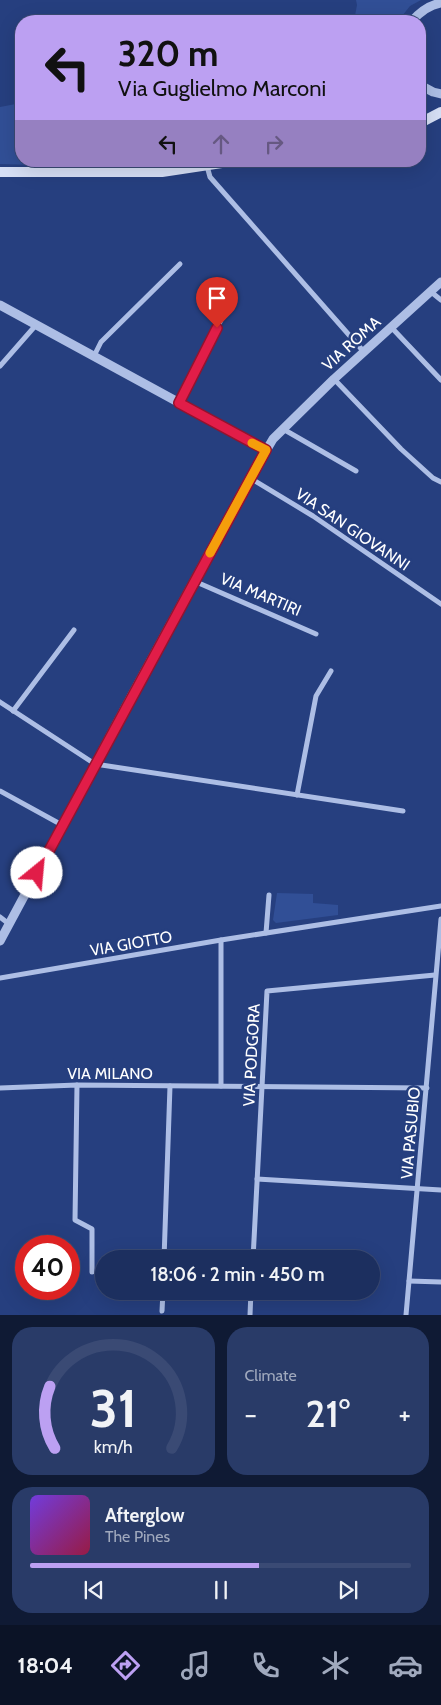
<!DOCTYPE html>
<html lang="en">
<head>
<meta charset="utf-8">
<style>
	:root { --surface:#1c2f5f; --page:#293b68; --text:#f1f3f6; --muted:#a0a9bd; --line:#3a4a74; --accent:#bca0f2 }
	body { margin:0; font-family:Cabin,sans-serif; background:var(--page); color:var(--text); height:100vh; display:flex; flex-direction:column; font-size:19px; white-space:nowrap }
	* { box-sizing:border-box; margin:0 }
	p { font-size:16px; color:var(--muted) }
	.icon { flex:none; width:28px; height:28px; fill:none; stroke:currentColor; stroke-width:2; stroke-linecap:round; stroke-linejoin:round }
	.map { position:relative; height:1315px; overflow:hidden }
	.details { display:flex; flex-direction:column; gap:12px; padding:12px; background:#0f1a34; flex:1 }
	.details>* { flex:none }
	.hud { position:absolute; left:15px; top:15px; width:411px; height:152px; border-radius:20px; box-shadow:0 5px 20px #0002,0 0 0 1px var(--line); background:#bca0f2; color:#111; overflow:hidden }
	.speed { position:absolute; left:15px; top:1235px; display:flex; gap:10px; font-size:25px; font-weight:700; text-align:center }
	.speed>* { display:grid; place-content:center; width:65px; height:65px; border-radius:50%; background:var(--surface); box-shadow:0 5px 20px #0002,0 0 0 1px var(--line); line-height:1 }
	.speed .limit { border:8px solid #d22; background:#fff; color:#111 }
	.pin { position:absolute; display:grid; place-items:center; width:42px; height:42px; color:#fff; margin:-51px -21px; border-radius:50% 50% 50% 0; rotate:-45deg; box-shadow:0 0 5px #0007 }
	.pin .icon { rotate:45deg }
	.me { position:absolute; width:55px; margin:-28px; rotate:28deg; stroke-linejoin:round; filter:drop-shadow(0 0 4px #0008) }
	.turn { display:flex; align-items:center; gap:18px; height:105px; padding:0 20px; font-size:22px }
	.turn .icon { width:65px; height:65px; stroke-width:2.5 }
	.turn b { display:block; font-size:35px; line-height:42px }
	.lanes { display:flex; align-items:center; height:48px; padding:0 20px; background:#0003; justify-content:center; gap:25px; direction:ltr }
	.lanes .off { opacity:.35 }
	.big { font-size:38px; font-weight:600; line-height:1.1 }
	.details .card { flex:1; display:flex; flex-direction:column; justify-content:center; gap:8px; min-width:0; padding:0 18px; border-radius:20px; background:var(--page) }
	.details .dial { align-items:center; gap:0 }
	.dial svg { height:130px; overflow:visible; fill:none; stroke:var(--line); stroke-width:7; stroke-linecap:round; text-anchor:middle }
	.dial text { fill:var(--text); stroke:none }
	.song { display:flex; align-items:center; gap:15px }
	.cover { width:60px; height:60px; border-radius:8px; background:linear-gradient(135deg,hsl(260 70% 55%),hsl(340 70% 35%)) }
	.played { height:5px; border-radius:2px; background:linear-gradient(90deg,var(--accent) 60%,var(--line) 60%) }
	.keys { display:flex; justify-content:space-around; direction:ltr }
	.heat { display:flex; justify-content:space-between; align-items:center; font-size:28px; direction:ltr }
	.details .tiles { flex:1; display:grid; gap:12px; grid-template-columns:1fr 1fr }
	.card:last-child { grid-column:span 2 }
	.trip { position:absolute; left:95px; top:1250px; width:285px; height:50px; border-radius:25px; background:var(--surface); box-shadow:0 5px 20px #0002,0 0 0 1px var(--line); font-weight:600; line-height:50px; text-align:center }
	.tab-bar { display:flex; height:80px; justify-content:space-around; align-items:center; background:#0b1326; color:var(--muted) }
	.tab-bar .icon { width:35px; height:35px }
	.tab-bar .selected { color:var(--accent) }
	.tab-bar b { font-size:22px; color:var(--text) }
	.map>svg:first-child { display:block }
</style>
</head>
<body>
<div class="map">
<svg width="441" height="1315" viewBox="0 0 441 1315">
	<rect width="100%" height="100%" fill="#263f7f"/>
	<!-- green -->
	<g fill="#314f96">
		<polygon points="356,0 421,0 410,6 398,21 354,21 357,5"/>
		<polygon points="21,103 21,161 186,161 137,168 0,164 0,107"/>
		<polygon points="277,893 313,894 313,903 338,905 338,915 276,923 273,920"/>
	</g>
	<g fill="none" stroke-linecap="round" stroke-linejoin="round">
		<!-- minor -->
		<g stroke="#adbee5" stroke-width="5">
			<polyline points="207,166 210,177 364,352"/>
			<polyline points="430,291 441,300"/>
			<polyline points="391,327 441,380"/>
			<polyline points="94,356 101,342 180,264"/>
			<polyline points="0,366 36,325"/>
			<polyline points="334,379 401,449 433,478 441,482"/>
			<polyline points="179,403 225,312"/>
			<polyline points="283,429 356,471"/>
			<polyline points="250,478 313,516 441,604"/>
			<polyline points="194,581 316,634"/>
			<polyline points="0,702 95,764 403,811"/>
			<polyline points="13,711 74,630"/>
			<polyline points="0,791 62,825"/>
			<polyline points="297,795 316,696 331,671"/>
			<polyline points="0,917 9,924"/>
			<polyline points="266,933 269,895"/>
			<polyline points="0,978 221,940 441,906"/>
			<polyline points="77,1085 75,1220 92,1229 92,1272"/>
			<polyline points="221,1086 221,940"/>
			<polyline points="0,1088 77,1085 427,1088"/>
			<polyline points="257,1179 441,1190"/>
			<polyline points="164,1259 170,1086"/>
			<polyline points="253,1259 267,991 435,975"/>
			<polyline points="409,1281 441,1282"/>
			<polyline points="162,1311 163,1291"/>
			<polyline points="250,1315 251,1291"/>
			<polyline points="406,1315 441,919"/>
		</g>
		<!-- tertiary -->
		<g stroke="#adbee5" stroke-width="9">
			<path d="M412 21C420 12 429 5 441 3"/>
			<polyline points="420,85 433,92 441,94"/>
			<polyline points="0,305 266,450"/>
			<polyline points="0,941 131,697 250,478 273,439 334,379 441,282"/>
		</g>
		<!-- secondary -->
		<g stroke="#d6dff5" stroke-width="10">
			<polyline points="420,123 441,112"/>
			<polyline points="0,172 162,172 235,161"/>
		</g>
	</g>
	<g fill="none" stroke-linecap="round" stroke-linejoin="round">
		<!-- route casing -->
		<g stroke="#92132f" stroke-width="12">
			<polyline id="route" points="37,873 266,450 179,403 217,328"/>
		</g>
		<!-- route -->
		<use href="#route" stroke="#e11d48" stroke-width="9"/>
		<!-- slow -->
		<polyline stroke="#f59e0b" stroke-width="9" points="210,553 266,450 252,443"/>
	</g>
	<g text-anchor="middle" stroke-width="5" stroke-linejoin="round" paint-order="stroke">
		<!-- street labels -->
		<g font-size="16" fill="#fff" stroke="#263f7f">
			<text transform="translate(351 343) rotate(-42)" y="6">VIA ROMA</text>
			<text transform="translate(353 529) rotate(34)" y="6">VIA SAN GIOVANNI</text>
			<text transform="translate(261 594) rotate(23)" y="6">VIA MARTIRI</text>
			<text transform="translate(131 943) rotate(-10)" y="6">VIA GIOTTO</text>
			<text transform="translate(251 1055) rotate(-87)" y="6">VIA PODGORA</text>
			<text x="110" y="1079">VIA MILANO</text>
			<text transform="translate(410 1133) rotate(-85)" y="6">VIA PASUBIO</text>
		</g>
	</g>
</svg>
<div class="speed"><div class="limit">40</div></div>
<div class="pin" style="left:217px;top:328px;background:#d93025"><svg class="icon" aria-label="arrive" viewBox="0 0 24 24"><path d="M6 21V4h12l-3 4 3 4H6"/></svg></div>
<svg class="me" style="left:37px;top:873px" viewBox="-20 -20 40 40"><circle r="19" fill="#fff"/><path d="M0-13L10 11 0 6-10 11z" fill="#e11d48"/></svg>
<div class="trip">18:06 · 2 min · 450 m</div>
<div class="hud">
<div class="turn"><svg class="icon" aria-label="left" viewBox="0 0 24 24"><path d="M17 20v-9H6M10 6l-5 5 5 5"/></svg><div><b>320 m</b>Via Guglielmo Marconi</div></div>
<div class="lanes"><svg class="icon" aria-label="left" viewBox="0 0 24 24"><path d="M17 20v-9H6M10 6l-5 5 5 5"/></svg><svg class="icon off" aria-label="ahead" viewBox="0 0 24 24"><path d="M12 20V5M6 11l6-6 6 6"/></svg><svg class="icon off" aria-label="right" viewBox="0 0 24 24"><path d="M7 20v-9h11M14 6l5 5-5 5"/></svg></div>
</div>
</div>
<section class="details">
<div class="tiles">
<div class="card dial"><svg viewBox="0 0 100 80">
<path d="M14 69A42 42 0 1 1 86 69"/>
<path d="M14 69A42 42 0 0 1 11 31" stroke="#bca0f2"/>
<text x="50" y="56" font-size="32" font-weight="700">31</text>
<text x="50" y="72" font-size="11">km/h</text>
</svg></div>
<div class="card"><p>Climate</p>
<div class="heat"><a>−</a><b class="big">21°</b><a>+</a></div>
</div>
<div class="card">
<div class="song"><i class="cover"></i><div><b>Afterglow</b><p>The Pines</p></div></div>
<div class="played"></div>
<div class="keys"><svg class="icon" aria-label="previous" viewBox="0 0 24 24"><path d="M18 5L8 12l10 7zM5 5v14"/></svg><svg class="icon" aria-label="pause" viewBox="0 0 24 24"><path d="M8 5v14M16 5v14"/></svg><svg class="icon" aria-label="next" viewBox="0 0 24 24"><path d="M6 5l10 7-10 7zM19 5v14"/></svg></div>
</div>
</div>
</section>
<nav class="tab-bar">
<b>18:04</b>
<svg class="icon selected" aria-label="directions" viewBox="0 0 24 24"><path d="M12 3l9 9-9 9-9-9zM9 14v-3h6M13 9l2 2-2 2"/></svg>
<svg class="icon" aria-label="music" viewBox="0 0 24 24"><path d="M9 18V5l10-2v13"/><circle cx="6" cy="18" r="3"/><circle cx="16" cy="16" r="3"/></svg>
<svg class="icon" aria-label="phone" viewBox="0 0 24 24"><path d="M5 4h4l2 5-3 2q2 4 5 5l2-3 5 2v4C11 20 4 13 5 4z"/></svg>
<svg class="icon" aria-label="climate" viewBox="0 0 24 24"><path d="M12 3v18M4 7l16 10M4 17L20 7"/></svg>
<svg class="icon" aria-label="car" viewBox="0 0 24 24"><path d="M5 17H2v-5l4-1 3-4h7l3 4 3 1v5h-3M9 17h6M6 11h13"/><circle cx="7" cy="17" r="2"/><circle cx="17" cy="17" r="2"/></svg>
</nav>
</body>
</html>
